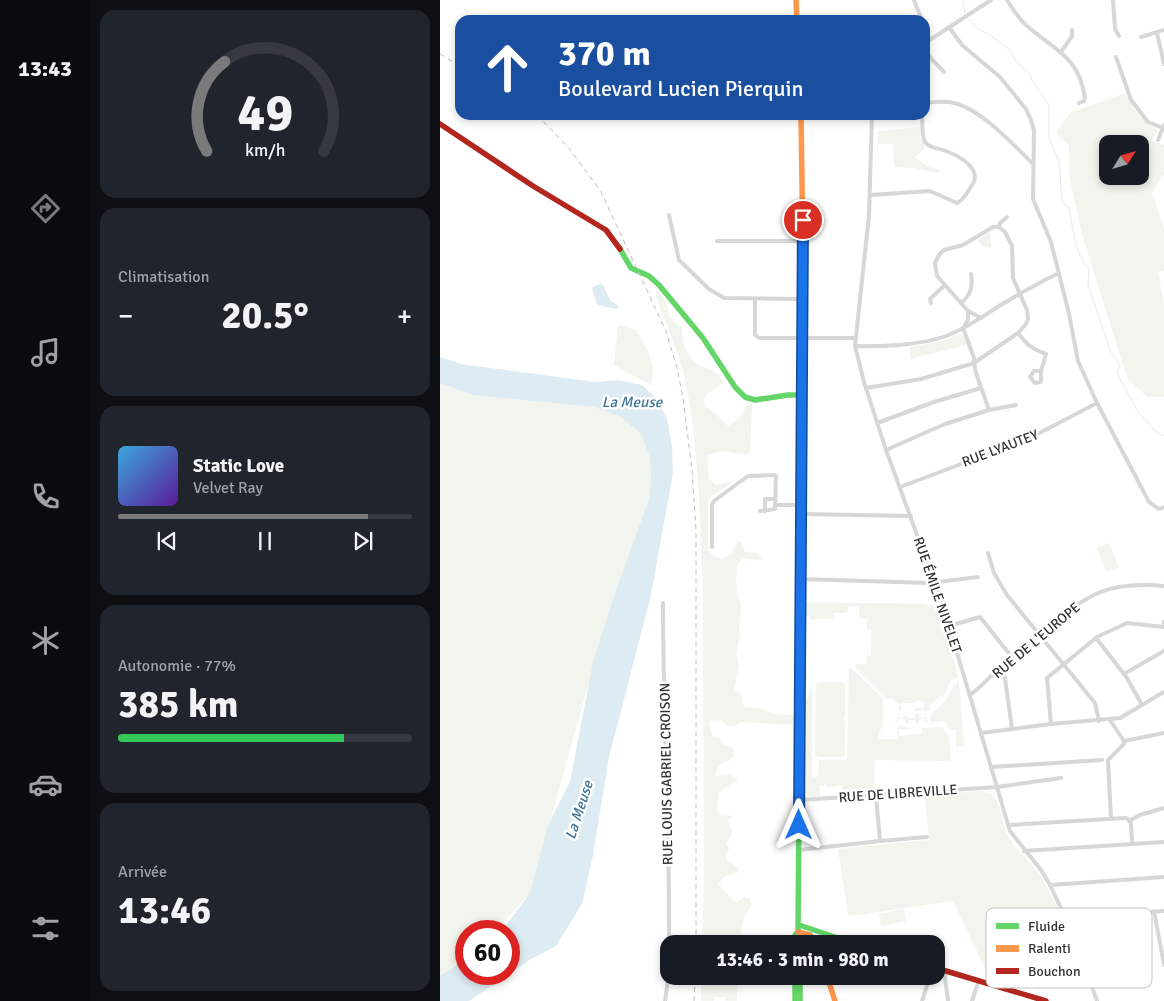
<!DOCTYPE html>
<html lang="fr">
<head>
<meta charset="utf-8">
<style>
	:root { --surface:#171b24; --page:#20242c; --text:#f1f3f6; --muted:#9ea1a6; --line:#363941; --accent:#7a7a7a }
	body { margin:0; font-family:Signika,sans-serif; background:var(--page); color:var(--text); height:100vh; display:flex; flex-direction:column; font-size:19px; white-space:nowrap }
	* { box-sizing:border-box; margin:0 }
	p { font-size:16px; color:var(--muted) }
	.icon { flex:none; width:28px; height:28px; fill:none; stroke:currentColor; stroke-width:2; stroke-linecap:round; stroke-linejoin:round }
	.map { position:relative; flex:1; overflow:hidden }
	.side { display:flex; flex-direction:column; gap:10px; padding:10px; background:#0d0f14; width:350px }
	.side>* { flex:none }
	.banner { position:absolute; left:15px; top:15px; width:475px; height:105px; border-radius:15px; box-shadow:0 2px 8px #0003; background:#1a4fa0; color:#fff; overflow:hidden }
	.needle { width:32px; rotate:53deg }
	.controls { position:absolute; left:659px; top:135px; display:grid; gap:10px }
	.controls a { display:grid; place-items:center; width:50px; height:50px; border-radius:10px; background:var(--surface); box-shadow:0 2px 8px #0003; font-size:25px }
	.speed { position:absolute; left:15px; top:920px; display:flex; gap:10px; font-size:25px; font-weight:700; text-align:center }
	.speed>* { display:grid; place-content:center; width:65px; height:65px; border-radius:50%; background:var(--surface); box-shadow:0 2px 8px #0003; line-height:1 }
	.speed .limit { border:8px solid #d22; background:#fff; color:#111 }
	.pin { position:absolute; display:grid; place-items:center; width:42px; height:42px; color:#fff; margin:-21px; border:2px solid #fff; border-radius:50%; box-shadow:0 1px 5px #0007 }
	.me { position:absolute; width:55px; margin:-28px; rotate:0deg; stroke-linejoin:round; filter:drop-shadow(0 0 4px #0008) }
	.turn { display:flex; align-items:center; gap:18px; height:105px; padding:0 20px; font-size:22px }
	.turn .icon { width:65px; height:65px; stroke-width:2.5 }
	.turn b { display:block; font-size:35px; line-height:42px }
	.big { font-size:38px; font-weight:700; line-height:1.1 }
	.side .widget { flex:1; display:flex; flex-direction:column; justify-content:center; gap:8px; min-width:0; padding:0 18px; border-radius:15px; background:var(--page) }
	.side .dial { align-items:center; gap:0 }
	.dial svg { height:130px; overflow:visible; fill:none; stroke:var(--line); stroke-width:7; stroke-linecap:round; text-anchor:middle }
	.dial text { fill:var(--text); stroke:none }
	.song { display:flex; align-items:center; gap:15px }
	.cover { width:60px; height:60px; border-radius:8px; background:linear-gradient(135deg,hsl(200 70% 55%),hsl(270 70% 35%)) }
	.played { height:5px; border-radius:2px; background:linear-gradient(90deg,var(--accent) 85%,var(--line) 85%) }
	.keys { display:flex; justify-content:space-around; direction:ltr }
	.heat { display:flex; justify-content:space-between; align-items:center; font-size:28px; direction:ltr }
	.charge { height:8px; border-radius:4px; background:linear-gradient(90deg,#34c759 77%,var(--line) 0) }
	.trip { position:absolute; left:220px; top:935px; width:285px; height:50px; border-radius:15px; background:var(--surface); box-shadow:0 2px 8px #0003; font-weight:700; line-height:50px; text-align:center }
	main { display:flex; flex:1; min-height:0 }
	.tab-bar { display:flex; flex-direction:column; width:90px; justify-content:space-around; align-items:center; background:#090b0e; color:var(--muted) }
	.tab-bar .icon { width:35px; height:35px }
	.tab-bar .active { color:var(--accent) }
	.tab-bar b { font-size:22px; color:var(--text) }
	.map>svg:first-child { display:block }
</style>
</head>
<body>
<main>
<nav class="tab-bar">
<b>13:43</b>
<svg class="icon active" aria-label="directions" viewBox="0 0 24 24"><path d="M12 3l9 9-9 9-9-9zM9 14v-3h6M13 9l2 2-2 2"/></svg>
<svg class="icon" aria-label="music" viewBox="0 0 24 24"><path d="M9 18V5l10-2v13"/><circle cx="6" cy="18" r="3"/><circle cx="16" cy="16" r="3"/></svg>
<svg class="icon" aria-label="phone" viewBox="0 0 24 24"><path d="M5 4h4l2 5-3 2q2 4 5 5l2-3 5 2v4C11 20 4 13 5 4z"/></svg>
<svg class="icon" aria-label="climate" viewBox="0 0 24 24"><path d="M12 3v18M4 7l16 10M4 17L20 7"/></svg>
<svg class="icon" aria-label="car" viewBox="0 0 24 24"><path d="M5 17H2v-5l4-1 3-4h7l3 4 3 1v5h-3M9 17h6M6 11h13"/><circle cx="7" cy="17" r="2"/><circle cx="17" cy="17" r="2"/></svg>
<svg class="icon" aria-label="filters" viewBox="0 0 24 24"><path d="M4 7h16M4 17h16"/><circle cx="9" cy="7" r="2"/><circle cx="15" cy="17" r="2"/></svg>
</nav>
<section class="side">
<div class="widget dial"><svg viewBox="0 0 100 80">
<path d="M14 69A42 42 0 1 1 86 69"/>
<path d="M14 69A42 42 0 0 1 25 14" stroke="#7a7a7a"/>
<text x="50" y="56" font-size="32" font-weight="700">49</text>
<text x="50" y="72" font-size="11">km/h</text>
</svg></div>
<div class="widget"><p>Climatisation</p>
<div class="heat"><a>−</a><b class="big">20.5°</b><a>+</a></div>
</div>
<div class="widget">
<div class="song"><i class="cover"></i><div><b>Static Love</b><p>Velvet Ray</p></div></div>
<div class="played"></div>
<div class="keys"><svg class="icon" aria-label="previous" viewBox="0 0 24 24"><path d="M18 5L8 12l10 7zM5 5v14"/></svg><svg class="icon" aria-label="pause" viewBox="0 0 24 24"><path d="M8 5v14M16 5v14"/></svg><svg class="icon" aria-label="next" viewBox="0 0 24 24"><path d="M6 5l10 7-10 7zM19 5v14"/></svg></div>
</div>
<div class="widget"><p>Autonomie · 77%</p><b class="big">385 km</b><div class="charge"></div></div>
<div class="widget"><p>Arrivée</p><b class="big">13:46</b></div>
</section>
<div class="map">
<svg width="724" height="1001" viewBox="0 0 724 1001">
	<rect width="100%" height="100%" fill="#fff"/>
	<!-- green -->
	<g fill="#f1f5ed" fill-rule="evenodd">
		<path d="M685 93C694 110 700 120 717 130L712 141 724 145V174L712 193 724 228V271L718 272 724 305V397H708L688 380 643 238 629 175V146L616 133 630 113ZM668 144H700V176H668Z"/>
		<polygon points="480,127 480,138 485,147 475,158 489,167 500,170 499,173 473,168 454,167 453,144 438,144 438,131"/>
		<polygon points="550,232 551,248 543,247 538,241 539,239"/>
		<path d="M216 289C219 292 222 295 224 299 231 312 226 319 242 327 242 340 246 358 259 365 262 367 266 367 270 369 276 372 280 377 284 382 277 389 271 389 264 398L265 406 275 413 288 426 302 415 307 404 312 405 310 452 306 455C292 453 280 448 267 456L269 479 276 485 292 481C286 489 276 492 268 499V550C282 566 292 556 298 541L301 542 305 552 318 553 322 560 302 559 297 567 296 579 297 594 301 604 299 625 300 635 296 654 299 664 295 686V691L300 693 304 707 323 709 334 714 353 715V725L301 722 296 726H286L282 720 269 721 272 736 280 739 283 744 293 748V757C285 766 279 759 275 776L290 775 298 779 279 792 277 810 279 814 284 816 288 815 292 817 288 821 292 831 291 836 286 843 289 848 286 858 288 862 294 865 299 869 297 873 285 876 278 885 296 903 305 897 310 899 312 905C301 919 301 926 302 944H262L264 882 263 580C260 552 261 524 259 496 256 455 253 411 243 371 236 346 225 321 216 296Z"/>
		<path d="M178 325 196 330C207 349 217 363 211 385L174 365Z"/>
		<polygon points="520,334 523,336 527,345 470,359 470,347 502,341"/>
		<polygon points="0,383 33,395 154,407 181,417 201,434 210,458 211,479 209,499 166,621 90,893 55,931 26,931 26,955 0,977"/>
		<polygon points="669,543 679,567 666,572 657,548"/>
		<polygon points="365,602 485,604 488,606 498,605 518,677 511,680 504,697 501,695 489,706 490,710 474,711 474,708 484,708 484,701 474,701 474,703 461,703 461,711 457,709 460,706 450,697 447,699 415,667 416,664 426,664 427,656 431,655 431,630 427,629 427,619 421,619 419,615 419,607 408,606 408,611 406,613 393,613 393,619 369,619 369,616 365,616"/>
		<polygon points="409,668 411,668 443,699 443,727 439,731 439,739 457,739 457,728 459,726 471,728 471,729 459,729 459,736 482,734 482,728 502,727 509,737 511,761 435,760 434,792 403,794 402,785 386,788 385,785 379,786 380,796 370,797 365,793 365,703 372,686 372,778 378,775 379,760 405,760 407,758"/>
		<polygon points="519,681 524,746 516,747 516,730 511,730 507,727 506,721 492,722 492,725 490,721 492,714 507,699 513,686"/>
		<polygon points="378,682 403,682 405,684 405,716 403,717 405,724 405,755 402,757 379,757 375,755 376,684"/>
		<polygon points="475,714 479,714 480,718 485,718 485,715 487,721 485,723 485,719 479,719 479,723 475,723 475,720 469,720 469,723 465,723 465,719 459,719 459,722 457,721 459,715 459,718 465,718 465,715 468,715 468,718 475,718"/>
		<path d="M542 791C564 795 559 818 567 834 573 847 587 858 596 870 617 901 633 941 647 976L599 990 547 972 513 901 412 916 408 914 398 849 489 840 485 798H488L487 795Z"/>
		<polygon points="464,909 466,921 441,926 439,914"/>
		<polygon points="261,976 298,976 297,1001 285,1001 285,997 274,997 274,1001 261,1001"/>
	</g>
	<!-- water -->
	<g fill="#ddebf3">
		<polygon points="160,284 163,285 170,300 178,306 177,309 157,305 152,289 153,287"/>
		<polygon points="0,357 21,364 155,382 178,380 202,385 218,400 227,419 232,446 233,473 211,595 169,757 153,855 142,904 116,946 91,959 69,974 69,931 62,931 90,893 108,825 130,782 153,662 175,593 209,499 211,479 210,458 201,434 181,417 154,407 33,395 0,383"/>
		<polygon points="26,958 26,974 69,974 29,1001 0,1001 0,976"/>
	</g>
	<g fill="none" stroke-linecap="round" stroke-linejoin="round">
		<!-- stream -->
		<g stroke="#ddebf3" stroke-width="1">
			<polyline points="523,0 525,13"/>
			<path d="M529 19 537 28 551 36 570 50 575 60 591 76V79L609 105V139L619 161 622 200 625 205 629 208C633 227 635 255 649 269L648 285 670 350 680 365 677 373 699 414C710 421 711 432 724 436"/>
		</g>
		<!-- street -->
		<g stroke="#d7d7d7" stroke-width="4">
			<polyline points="474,0 482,20"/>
			<path d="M567 0C573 9 578 18 586 25 614 50 639 56 645 98L644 101 639 103"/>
			<polyline points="673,0 675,29 679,36"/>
			<polyline points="509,27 522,45 560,77 586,109 591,120 594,131 593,199 611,242 629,314 638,361 657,403 709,502 719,509 724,507"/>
			<polyline points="485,29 489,40"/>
			<polyline points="717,33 724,64"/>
			<polyline points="701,37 724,30"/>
			<polyline points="485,43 551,0"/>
			<polyline points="485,52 504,72"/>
			<polyline points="621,52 632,36 632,30"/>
			<polyline points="676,57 691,100 708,122 723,128"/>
			<path d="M485 103C493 102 501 101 509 102 537 105 573 144 593 164"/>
			<polyline points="432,115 429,215 415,346 424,382 446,450 504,609 570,831 601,870 610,885 635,938 657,1001"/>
			<polyline points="718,140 724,125"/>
			<path d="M430 195 490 191 517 203C524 200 528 191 532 185 543 169 519 156 506 151 499 148 490 149 485 142 481 135 483 123 482 115"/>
			<polyline points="229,215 239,260 269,289 284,298 362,299"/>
			<polyline points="559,227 560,223 567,217"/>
			<polyline points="277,241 363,241"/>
			<polyline points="315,299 315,335 319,338 416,338"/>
			<polyline points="491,303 490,299 505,285"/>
			<path d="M521 303C531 295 533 286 531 274"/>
			<polyline points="528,311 541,318"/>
			<path d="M578 333C586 344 592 349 606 354L601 371H594L590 377 595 383 601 382V371"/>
			<path d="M415 346C441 347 482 345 506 336 525 329 542 317 559 306 579 294 598 283 619 273"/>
			<polyline points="426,388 481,379 534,363 578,333 586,324 588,318 587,310 573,278 572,246 565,232 559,227 553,227 523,245 504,250 499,255 495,263 497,276 528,311 528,320 523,328 534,358 534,363 536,373 549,410"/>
			<polyline points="437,423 494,402 541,388"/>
			<polyline points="446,450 505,424 549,410 576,405"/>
			<polyline points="460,487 588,439 657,403"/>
			<polyline points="335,505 362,505"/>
			<polyline points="325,511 325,499 335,499"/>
			<polyline points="362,514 471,516"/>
			<polyline points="272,547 272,505 274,501 308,476 334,475 336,476 335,509 320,511"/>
			<polyline points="548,553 554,573 567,595 655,703 659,721"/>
			<polyline points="361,579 490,583 538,577"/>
			<path d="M223 603C223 717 230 830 229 944"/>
			<polyline points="509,626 540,617 571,656"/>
			<polyline points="656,638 687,678 702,705"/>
			<polyline points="563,664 572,729"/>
			<polyline points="684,674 724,651"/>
			<path d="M530 695C544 685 554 672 567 661 579 649 593 639 606 629 649 594 666 581 724 586"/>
			<polyline points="670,720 684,741"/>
			<polyline points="611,724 607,678 657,637 687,623 724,627 724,622"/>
			<polyline points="541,733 611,724 680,718 724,692"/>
			<polyline points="684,741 724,733"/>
			<polyline points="551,767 662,760"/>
			<polyline points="436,796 440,841"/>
			<polyline points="360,800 557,787 621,778"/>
			<polyline points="671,819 668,760 684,744 684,741"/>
			<polyline points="689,821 700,815 724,808"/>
			<polyline points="568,825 685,818 688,819 691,823 692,844"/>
			<polyline points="359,850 440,841 487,837"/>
			<polyline points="584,851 724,842"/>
			<polyline points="610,885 724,877"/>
			<polyline points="714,911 724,965"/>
			<polyline points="625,917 724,911"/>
			<polyline points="504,970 508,1001"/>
			<polyline points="225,1001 229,973"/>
			<polyline points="482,1001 490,976"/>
			<polyline points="532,1001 539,980"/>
		</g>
		<!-- fast -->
		<g stroke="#63d668" stroke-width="5.5">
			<polyline points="180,249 191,268 209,276 219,285 263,338 295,387 305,397 315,400 348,395 362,395"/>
			<polyline points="359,925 416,944"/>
			<polyline points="355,944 355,935 358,932"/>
			<polyline points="361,944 361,936 358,932 362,433"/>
			<polyline points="355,976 355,1001"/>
			<polyline points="360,976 360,1001"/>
		</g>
		<!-- slow -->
		<g stroke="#ff974d" stroke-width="5.5">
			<polyline points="356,0 357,20"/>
			<polyline points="361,115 363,247"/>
			<polyline points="358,932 370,935 377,944"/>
			<polyline points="387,976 395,1001"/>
		</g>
		<!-- jam -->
		<g stroke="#b3261e" stroke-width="5.5">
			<polyline points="0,124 93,186 166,230 180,249"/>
			<polyline points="362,433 363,247"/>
			<polyline points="496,968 606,1001"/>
		</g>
		<!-- rail -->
		<g stroke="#bebebe" stroke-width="1" stroke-dasharray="5 4" stroke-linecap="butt">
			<polyline points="0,54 20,66"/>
			<polyline points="97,115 128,147 160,190 226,331 237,368 243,398 252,470 256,530 256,944"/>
			<polyline points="254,1001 255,976"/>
		</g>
	</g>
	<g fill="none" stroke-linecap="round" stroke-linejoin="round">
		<!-- route casing -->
		<g stroke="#114b97" stroke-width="12">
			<polyline id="route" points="359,825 363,220"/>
		</g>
		<!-- route -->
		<use href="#route" stroke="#1a73e8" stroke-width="9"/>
	</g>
	<g text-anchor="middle" stroke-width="5" stroke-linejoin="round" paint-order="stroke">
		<!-- street labels -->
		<g font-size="14" fill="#333" stroke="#fff">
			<text transform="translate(560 448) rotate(-21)" y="5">RUE LYAUTEY</text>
			<text transform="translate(498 595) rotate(71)" y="5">RUE ÉMILE NIVELET</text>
			<text transform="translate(596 640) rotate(-40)" y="5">RUE DE L'EUROPE</text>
			<text transform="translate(226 774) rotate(-91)" y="5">RUE LOUIS GABRIEL CROISON</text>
			<text transform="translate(458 793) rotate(-4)" y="5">RUE DE LIBREVILLE</text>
		</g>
		<!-- water labels -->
		<g font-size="15" font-style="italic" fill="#3f7597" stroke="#fff">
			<text x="192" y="407">La Meuse</text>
			<text transform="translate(139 810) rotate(-72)" y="5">La Meuse</text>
		</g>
	</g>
	<!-- legend -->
	<rect x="546" y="908" width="166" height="80" rx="8" fill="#fff" stroke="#c2c2c2" stroke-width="1"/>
	<rect x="556" y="923" width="23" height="6" fill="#63d668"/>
	<rect x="556" y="945" width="23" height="7" fill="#ff974d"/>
	<rect x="556" y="968" width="23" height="6" fill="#b3261e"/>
	<g font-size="14" fill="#333">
		<text x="588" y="931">Fluide</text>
		<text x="588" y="953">Ralenti</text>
		<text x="588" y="976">Bouchon</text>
	</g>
</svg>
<div class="controls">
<a><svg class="needle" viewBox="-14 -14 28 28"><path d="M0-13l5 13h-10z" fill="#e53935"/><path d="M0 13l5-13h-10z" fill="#9ea1a6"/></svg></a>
</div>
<div class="speed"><div class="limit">60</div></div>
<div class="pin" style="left:363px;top:220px;background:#d93025"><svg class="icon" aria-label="arrive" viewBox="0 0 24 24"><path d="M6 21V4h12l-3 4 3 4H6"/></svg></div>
<svg class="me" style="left:359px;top:825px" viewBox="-20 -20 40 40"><path d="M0-17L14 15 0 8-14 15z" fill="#1a73e8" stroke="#fff" stroke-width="4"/></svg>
<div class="trip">13:46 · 3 min · 980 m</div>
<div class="banner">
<div class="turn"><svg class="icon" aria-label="ahead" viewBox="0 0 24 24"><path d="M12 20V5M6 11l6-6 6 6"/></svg><div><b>370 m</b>Boulevard Lucien Pierquin</div></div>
</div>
</div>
</main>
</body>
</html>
